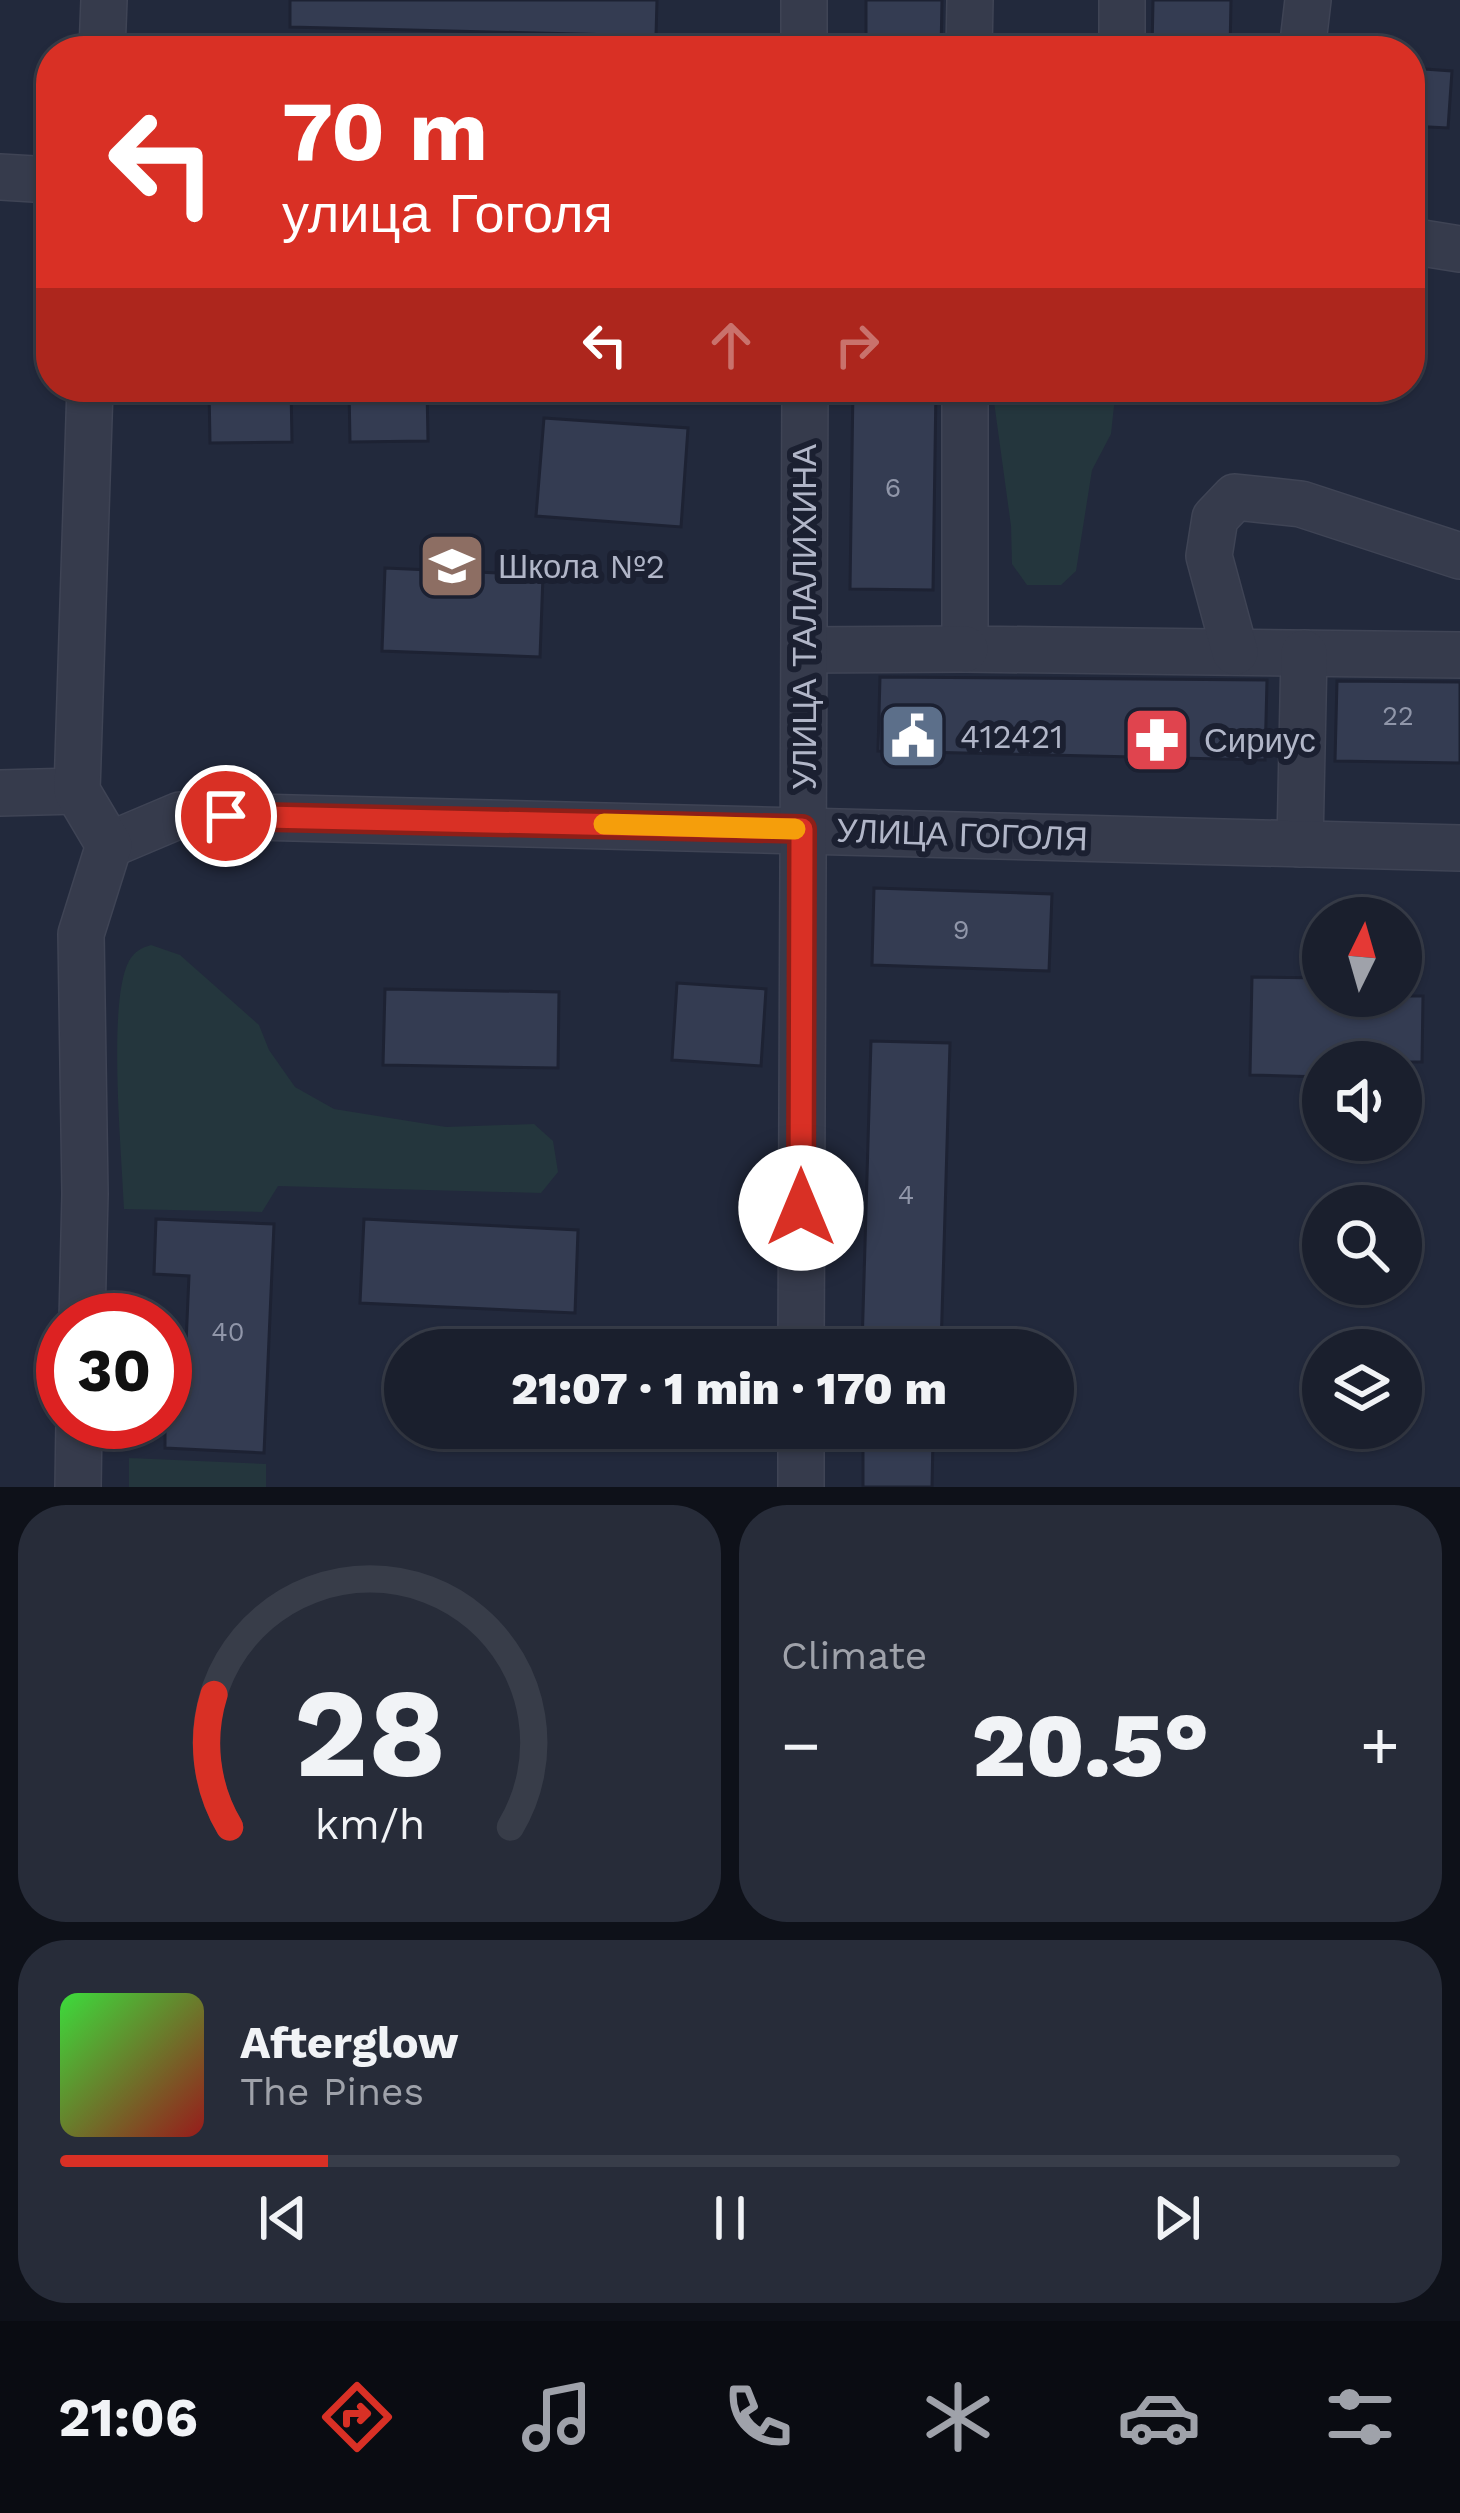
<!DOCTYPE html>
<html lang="en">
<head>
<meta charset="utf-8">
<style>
	:root { --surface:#1a1f2d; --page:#272c39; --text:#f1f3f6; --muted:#9fa2aa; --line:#383d49; --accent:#d93025 }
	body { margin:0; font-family:"Work Sans",sans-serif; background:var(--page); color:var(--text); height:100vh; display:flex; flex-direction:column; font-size:45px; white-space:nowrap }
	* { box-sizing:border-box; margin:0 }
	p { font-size:39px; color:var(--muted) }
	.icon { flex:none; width:66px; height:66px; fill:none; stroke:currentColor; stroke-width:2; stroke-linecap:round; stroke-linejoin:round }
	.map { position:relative; height:1487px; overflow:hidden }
	.panel { display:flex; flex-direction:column; gap:18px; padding:18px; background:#0e1119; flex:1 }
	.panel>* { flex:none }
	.banner { position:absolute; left:36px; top:36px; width:1389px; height:366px; border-radius:48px; box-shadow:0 3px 9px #0004,0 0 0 3px var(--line); background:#d93025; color:#fff; overflow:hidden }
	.needle { width:78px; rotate:5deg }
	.buttons { position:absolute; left:1302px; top:897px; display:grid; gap:24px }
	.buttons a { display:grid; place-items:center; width:120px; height:120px; border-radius:50%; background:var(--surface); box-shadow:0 3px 9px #0004,0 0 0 3px var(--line); font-size:60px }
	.speed { position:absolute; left:36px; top:1293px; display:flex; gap:24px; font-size:60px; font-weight:700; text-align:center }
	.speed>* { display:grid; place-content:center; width:156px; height:156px; border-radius:50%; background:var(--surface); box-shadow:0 3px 9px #0004,0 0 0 3px var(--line); line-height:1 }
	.speed .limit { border:18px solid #d22; background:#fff; color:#111 }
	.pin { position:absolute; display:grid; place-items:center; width:102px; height:102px; color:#fff; margin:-51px; border:6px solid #fff; border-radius:50%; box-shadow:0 3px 12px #0007 }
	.me { position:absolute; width:132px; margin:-66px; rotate:0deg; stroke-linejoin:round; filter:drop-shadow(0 0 9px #0008) }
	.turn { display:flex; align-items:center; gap:42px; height:252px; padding:0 48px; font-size:54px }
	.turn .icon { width:156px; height:156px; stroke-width:2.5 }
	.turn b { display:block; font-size:84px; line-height:102px }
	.lanes { display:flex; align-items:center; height:114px; padding:0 48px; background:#0003; justify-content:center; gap:60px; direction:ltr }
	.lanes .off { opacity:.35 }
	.big { font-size:90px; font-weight:800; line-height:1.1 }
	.panel .card { flex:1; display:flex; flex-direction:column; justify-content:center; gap:18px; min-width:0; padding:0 42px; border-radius:48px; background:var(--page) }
	.panel .dial { align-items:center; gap:0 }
	.dial svg { height:312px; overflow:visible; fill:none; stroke:var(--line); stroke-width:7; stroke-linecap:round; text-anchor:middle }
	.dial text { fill:var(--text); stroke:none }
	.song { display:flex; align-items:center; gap:36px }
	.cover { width:144px; height:144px; border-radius:18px; background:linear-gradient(135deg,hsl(120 70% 55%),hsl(0 70% 35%)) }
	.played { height:12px; border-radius:6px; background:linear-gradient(90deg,var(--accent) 20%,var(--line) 20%) }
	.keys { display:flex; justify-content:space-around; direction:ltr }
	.heat { display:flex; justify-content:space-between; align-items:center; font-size:66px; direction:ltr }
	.panel .tiles { flex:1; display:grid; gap:18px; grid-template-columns:1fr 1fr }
	.card:last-child { grid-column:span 2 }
	.trip { position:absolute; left:384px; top:1329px; width:690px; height:120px; border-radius:60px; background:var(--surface); box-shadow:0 3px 9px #0004,0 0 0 3px var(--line); font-weight:800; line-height:120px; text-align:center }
	.dock { display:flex; height:192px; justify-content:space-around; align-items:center; background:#0a0c12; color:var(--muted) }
	.dock .icon { width:84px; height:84px }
	.dock .active { color:var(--accent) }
	.dock b { font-size:54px; color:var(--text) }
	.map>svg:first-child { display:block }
</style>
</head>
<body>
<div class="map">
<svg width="1460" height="1487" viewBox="0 0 1460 1487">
	<rect width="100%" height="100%" fill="#22293c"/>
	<!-- green -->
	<g fill="#24363d">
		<polygon points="992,387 1116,387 1111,434 1092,470 1076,571 1061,585 1027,585 1012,564 1011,526"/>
		<path d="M151 945 180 955 259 1025 269 1050 295 1087 334 1109 446 1127 534 1124 553 1141 558 1172 541 1193 278 1186 262 1212 124 1209C122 1156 107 1001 129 961 135 951 141 948 151 945Z"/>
		<polygon points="129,1458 266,1464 266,1487 129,1487"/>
	</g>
	<!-- building -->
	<g fill="#343c52" stroke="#1d2233" stroke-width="3">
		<polygon points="290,0 657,0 656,36 290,27"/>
		<polygon points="866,0 942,0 941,51 866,51"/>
		<polygon points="1153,0 1231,0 1230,51 1152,51"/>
		<polygon points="1410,68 1452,71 1448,128 1410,126"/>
		<polygon points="209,387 291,387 292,442 210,443"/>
		<polygon points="349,387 427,387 428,441 350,442"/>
		<polygon points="853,387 936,387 933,590 850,589"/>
		<polygon points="544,418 688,428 681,527 536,516"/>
		<polygon points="385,568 543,575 540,657 382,651"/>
		<polygon points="880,677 1267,680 1265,760 878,751"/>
		<polygon points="1337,681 1460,682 1460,763 1335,761"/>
		<polygon points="874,888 1052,894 1049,971 872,965"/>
		<polygon points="1252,977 1323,978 1323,996 1423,996 1422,1062 1323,1062 1323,1077 1250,1075"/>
		<polygon points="677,983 766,989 761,1066 672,1060"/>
		<polygon points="385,989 559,992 558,1068 383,1065"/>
		<polygon points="871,1041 950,1043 941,1349 862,1347"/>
		<polygon points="156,1219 274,1224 264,1453 165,1448 165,1388 184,1389 189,1276 154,1274"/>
		<polygon points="364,1219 578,1230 575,1313 360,1303"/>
		<polygon points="863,1437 933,1438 932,1487 863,1487"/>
	</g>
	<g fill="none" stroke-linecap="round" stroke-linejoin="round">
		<!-- minor casing -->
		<g stroke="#3f4455" stroke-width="48">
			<g id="minor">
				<polyline points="102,51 104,0"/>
				<polyline points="804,51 804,0"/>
				<polyline points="969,51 970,0"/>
				<polyline points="1122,51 1122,0"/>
				<polyline points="1302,51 1308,0"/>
				<polyline points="0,177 51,180"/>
				<polyline points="1410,241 1460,249"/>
				<polyline points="965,387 965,649 1460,655"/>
				<polyline points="806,650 965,649"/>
				<polyline points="1235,652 1209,556 1215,518 1235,497 1301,504 1460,556"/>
				<polyline points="0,793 77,791"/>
				<polyline points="1300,844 1304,653"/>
				<polyline points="109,845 180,815 1460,848"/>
				<polyline points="82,1320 85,1194 81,934 109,845 77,791 90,387"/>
				<polyline points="801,1350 805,387"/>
				<polyline points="78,1487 79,1422"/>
				<polyline points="801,1487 801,1428"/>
			</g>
		</g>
		<!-- minor -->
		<use href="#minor" stroke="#363b4c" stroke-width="45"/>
	</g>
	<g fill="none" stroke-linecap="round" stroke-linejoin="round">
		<!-- route casing -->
		<g stroke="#8d1f18" stroke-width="30">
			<polyline id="route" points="226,816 802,829 801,1208"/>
		</g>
		<!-- route -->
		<use href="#route" stroke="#d93025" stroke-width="21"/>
		<!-- slow -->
		<polyline stroke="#f59e0b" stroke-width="21" points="604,824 795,829"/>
	</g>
	<!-- icons -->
	<defs>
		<g id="school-square" transform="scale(3.45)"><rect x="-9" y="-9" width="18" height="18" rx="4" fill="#8d6e63" stroke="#1b2031"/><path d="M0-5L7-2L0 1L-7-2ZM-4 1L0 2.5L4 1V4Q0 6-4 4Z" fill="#fff"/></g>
		<g id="civic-square" transform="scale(3.45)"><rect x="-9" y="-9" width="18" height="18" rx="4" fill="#5c6f8a" stroke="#1b2031"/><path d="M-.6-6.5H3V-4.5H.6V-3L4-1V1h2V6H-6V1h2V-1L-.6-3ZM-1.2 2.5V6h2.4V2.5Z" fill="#fff"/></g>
		<g id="pharmacy-square" transform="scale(3.45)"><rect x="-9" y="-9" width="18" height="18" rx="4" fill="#e0444e" stroke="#1b2031"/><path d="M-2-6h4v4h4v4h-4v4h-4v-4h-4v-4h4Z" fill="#fff"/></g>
	</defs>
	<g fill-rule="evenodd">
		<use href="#school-square" x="452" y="566"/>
		<use href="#civic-square" x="913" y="736"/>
		<use href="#pharmacy-square" x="1157" y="740"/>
	</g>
	<g text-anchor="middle" stroke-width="12" stroke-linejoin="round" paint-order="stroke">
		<!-- number labels -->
		<g font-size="27" fill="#9096a9">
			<text x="893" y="497">6</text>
			<text x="1398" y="725">22</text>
			<text x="961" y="939">9</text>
			<text x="906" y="1204">4</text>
			<text x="228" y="1341">40</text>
		</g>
		<!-- poi labels -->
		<g font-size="33" fill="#b1b6c8" stroke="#1b2031" text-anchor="start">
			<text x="498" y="578">Школа №2</text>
			<text x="960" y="748">412421</text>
			<text x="1204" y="752">Сириус</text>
		</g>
		<!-- street labels -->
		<g font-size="33" fill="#b1b6c8" stroke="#1b2031">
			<text transform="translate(804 617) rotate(-90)" y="12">УЛИЦА ТАЛАЛИХИНА</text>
			<text transform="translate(962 834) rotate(2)" y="12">УЛИЦА ГОГОЛЯ</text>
		</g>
	</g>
</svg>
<div class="buttons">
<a><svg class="needle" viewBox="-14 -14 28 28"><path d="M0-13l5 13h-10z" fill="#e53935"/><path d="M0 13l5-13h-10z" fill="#9fa2aa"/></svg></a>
<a><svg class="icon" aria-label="sound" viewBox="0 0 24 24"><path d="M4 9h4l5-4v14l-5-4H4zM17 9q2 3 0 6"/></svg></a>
<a><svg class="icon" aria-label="search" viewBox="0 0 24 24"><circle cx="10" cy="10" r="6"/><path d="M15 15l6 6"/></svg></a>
<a><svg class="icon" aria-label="layers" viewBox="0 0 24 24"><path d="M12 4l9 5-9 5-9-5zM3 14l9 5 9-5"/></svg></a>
</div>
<div class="speed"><div class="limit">30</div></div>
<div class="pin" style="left:226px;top:816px;background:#d93025"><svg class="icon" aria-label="arrive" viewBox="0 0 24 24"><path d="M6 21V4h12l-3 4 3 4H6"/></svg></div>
<svg class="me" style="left:801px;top:1208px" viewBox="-20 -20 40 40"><circle r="19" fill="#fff"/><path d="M0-13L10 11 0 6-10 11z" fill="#d93025"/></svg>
<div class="trip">21:07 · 1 min · 170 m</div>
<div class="banner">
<div class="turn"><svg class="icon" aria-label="left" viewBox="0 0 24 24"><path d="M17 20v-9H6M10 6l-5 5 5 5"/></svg><div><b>70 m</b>улица Гоголя</div></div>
<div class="lanes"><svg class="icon" aria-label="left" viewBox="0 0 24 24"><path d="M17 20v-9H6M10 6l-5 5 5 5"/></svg><svg class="icon off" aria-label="ahead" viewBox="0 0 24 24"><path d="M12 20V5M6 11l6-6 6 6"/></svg><svg class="icon off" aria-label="right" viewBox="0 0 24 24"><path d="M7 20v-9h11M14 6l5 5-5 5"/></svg></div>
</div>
</div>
<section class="panel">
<div class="tiles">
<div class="card dial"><svg viewBox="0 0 100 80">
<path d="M14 69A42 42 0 1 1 86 69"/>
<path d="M14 69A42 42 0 0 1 10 35" stroke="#d93025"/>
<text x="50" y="56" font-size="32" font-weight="700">28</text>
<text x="50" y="72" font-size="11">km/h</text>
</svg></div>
<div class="card"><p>Climate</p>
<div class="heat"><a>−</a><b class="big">20.5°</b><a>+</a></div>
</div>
<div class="card">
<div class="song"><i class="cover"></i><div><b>Afterglow</b><p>The Pines</p></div></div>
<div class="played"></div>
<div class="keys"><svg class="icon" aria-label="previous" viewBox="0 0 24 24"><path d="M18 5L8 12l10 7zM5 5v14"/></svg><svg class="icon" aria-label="pause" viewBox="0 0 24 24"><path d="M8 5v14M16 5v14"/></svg><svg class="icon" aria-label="next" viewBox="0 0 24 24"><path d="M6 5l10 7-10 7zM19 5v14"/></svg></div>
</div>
</div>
</section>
<nav class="dock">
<b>21:06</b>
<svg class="icon active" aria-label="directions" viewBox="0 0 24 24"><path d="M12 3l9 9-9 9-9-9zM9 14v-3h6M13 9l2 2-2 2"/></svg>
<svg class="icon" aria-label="music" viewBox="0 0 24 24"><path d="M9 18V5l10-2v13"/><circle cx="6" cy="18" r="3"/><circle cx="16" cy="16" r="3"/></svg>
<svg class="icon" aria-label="phone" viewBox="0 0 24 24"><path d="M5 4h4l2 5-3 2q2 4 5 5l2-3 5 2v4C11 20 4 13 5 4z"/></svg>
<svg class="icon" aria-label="climate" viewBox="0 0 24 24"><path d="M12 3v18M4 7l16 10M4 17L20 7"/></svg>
<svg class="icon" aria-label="car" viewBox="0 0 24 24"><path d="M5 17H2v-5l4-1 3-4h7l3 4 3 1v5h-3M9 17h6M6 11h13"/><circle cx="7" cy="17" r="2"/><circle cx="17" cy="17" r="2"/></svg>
<svg class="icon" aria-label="filters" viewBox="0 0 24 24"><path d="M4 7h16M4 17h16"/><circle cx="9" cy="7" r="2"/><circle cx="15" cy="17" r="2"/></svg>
</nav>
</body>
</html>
